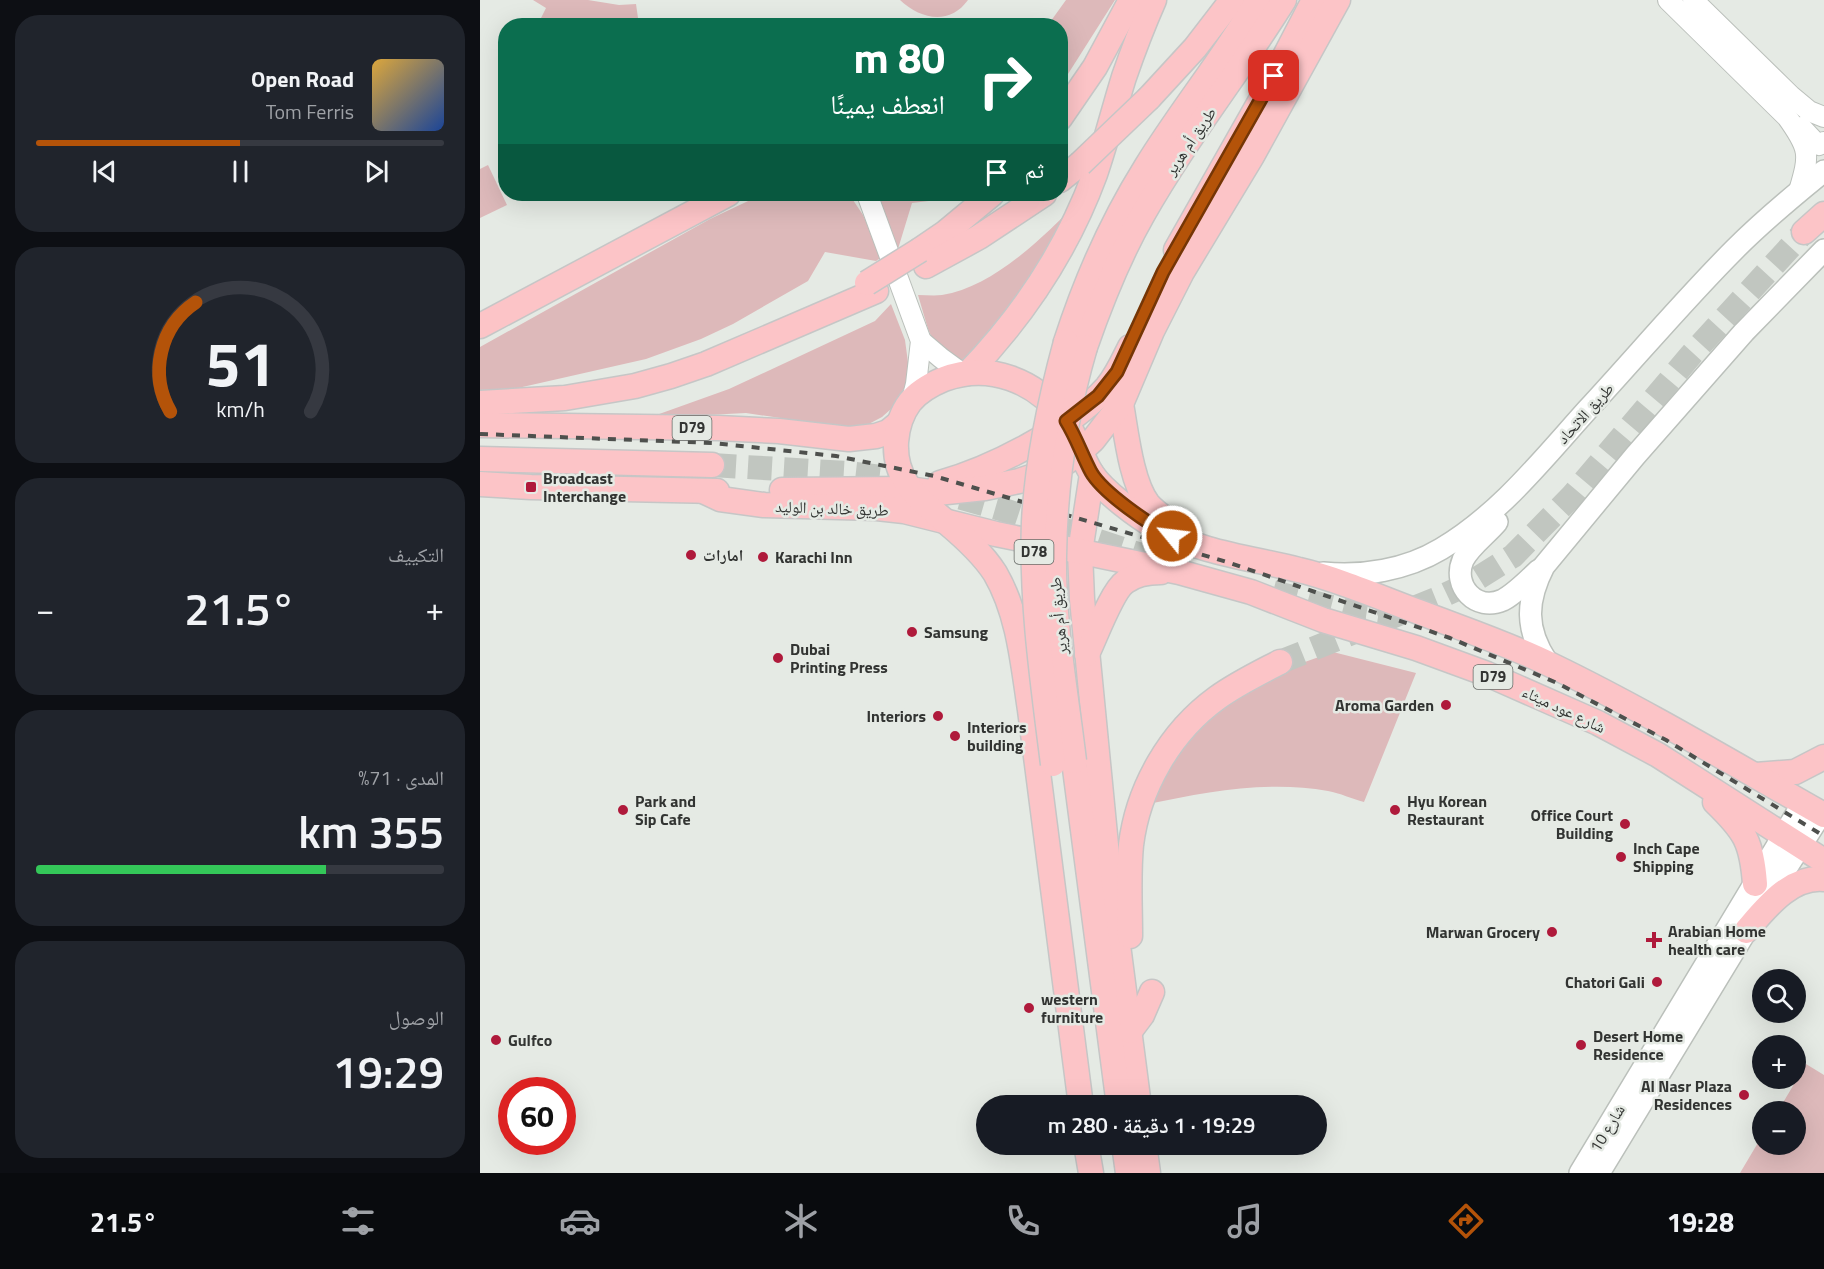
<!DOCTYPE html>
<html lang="ar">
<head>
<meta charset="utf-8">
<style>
	:root { --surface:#171b24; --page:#20242c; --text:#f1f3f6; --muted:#9ea1a6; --line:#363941; --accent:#b45309 }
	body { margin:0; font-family:"Titillium Web","Noto Naskh Arabic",sans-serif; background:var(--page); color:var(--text); direction:rtl; height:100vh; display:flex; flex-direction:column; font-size:22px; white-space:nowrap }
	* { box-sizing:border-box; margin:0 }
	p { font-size:20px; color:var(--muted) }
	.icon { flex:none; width:33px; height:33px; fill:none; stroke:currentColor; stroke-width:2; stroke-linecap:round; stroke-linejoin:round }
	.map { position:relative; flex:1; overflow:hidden; direction:ltr }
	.drawer { display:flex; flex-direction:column; gap:15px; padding:15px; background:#0d0f14; width:480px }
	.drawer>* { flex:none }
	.banner { position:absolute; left:18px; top:18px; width:570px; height:183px; border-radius:24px; box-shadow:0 6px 24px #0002; direction:rtl; background:#0b6e4f; color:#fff; overflow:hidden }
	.fabs { position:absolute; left:1272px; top:969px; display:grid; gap:12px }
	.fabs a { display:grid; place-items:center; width:54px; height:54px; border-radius:50%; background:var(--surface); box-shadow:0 6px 24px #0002; font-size:30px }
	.speed { position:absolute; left:18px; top:1077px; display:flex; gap:12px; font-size:30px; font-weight:700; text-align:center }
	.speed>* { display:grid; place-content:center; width:78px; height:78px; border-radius:50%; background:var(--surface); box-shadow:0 6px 24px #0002; line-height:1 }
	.speed .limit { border:9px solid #d22; background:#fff; color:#111 }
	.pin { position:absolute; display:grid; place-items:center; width:51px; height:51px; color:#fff; margin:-26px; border-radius:12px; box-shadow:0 3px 9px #0006 }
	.me { position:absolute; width:66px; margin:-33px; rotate:299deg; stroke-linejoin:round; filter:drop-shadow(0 0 4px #0008) }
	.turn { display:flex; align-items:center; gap:21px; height:126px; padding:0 24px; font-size:27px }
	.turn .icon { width:78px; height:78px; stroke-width:2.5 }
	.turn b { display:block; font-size:42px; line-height:51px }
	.then { display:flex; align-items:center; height:57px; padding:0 24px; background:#0003; gap:12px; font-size:22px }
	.big { font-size:45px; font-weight:600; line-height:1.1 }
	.drawer .tile { flex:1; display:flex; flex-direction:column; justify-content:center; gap:9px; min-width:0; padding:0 21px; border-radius:24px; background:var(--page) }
	.drawer .dial { align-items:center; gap:0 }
	.dial svg { height:156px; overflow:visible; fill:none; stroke:var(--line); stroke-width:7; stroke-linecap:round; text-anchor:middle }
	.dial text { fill:var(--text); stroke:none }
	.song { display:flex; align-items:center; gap:18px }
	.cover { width:72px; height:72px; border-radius:9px; background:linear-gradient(135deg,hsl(40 70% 55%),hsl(220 70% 35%)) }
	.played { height:6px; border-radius:3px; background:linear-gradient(90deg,var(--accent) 50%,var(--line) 50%) }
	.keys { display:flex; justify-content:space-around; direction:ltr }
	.heat { display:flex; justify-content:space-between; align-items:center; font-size:33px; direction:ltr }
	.charge { height:9px; border-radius:4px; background:linear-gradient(90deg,#34c759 71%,var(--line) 0) }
	.trip { position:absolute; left:496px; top:1095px; width:351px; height:60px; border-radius:30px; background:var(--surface); box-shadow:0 6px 24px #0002; font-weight:600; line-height:60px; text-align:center; direction:rtl }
	.menu { display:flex; height:96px; justify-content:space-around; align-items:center; background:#090b0e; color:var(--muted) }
	.menu .icon { width:42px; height:42px }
	.menu .selected { color:var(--accent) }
	.menu b { font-size:27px; color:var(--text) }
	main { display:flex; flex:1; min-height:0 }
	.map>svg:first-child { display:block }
</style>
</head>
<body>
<main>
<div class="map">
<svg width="1344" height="1173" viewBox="0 0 1344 1173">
	<rect width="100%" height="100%" fill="#e5eae4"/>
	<!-- green -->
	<g fill="#ddb9ba">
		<polygon points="53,0 108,0 139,5 156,4 159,25 61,25 60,20 66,8"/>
		<path d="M420 0H488C470 25 441 20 420 0Z"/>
		<polygon points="586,0 635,0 581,85 580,26 568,25"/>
		<polygon points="8,165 27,205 0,218 0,169"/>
		<polygon points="283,194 369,194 383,215 402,257 396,261 345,252 328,281 253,324 221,339 166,359 38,388 0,390 0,347 230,219"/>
		<polygon points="395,194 479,194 474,198 432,203 418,249"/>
		<path d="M596 204 557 284 482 366 458 351 448 329 438 295C446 295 454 296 462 295 513 287 561 239 596 204Z"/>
		<polygon points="411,304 425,340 429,370 421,400 402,417 385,426 354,426 266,413 168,418 249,389 395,321"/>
		<path d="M853 652 936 673 884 802C872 799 860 793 848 791 788 780 726 792 668 804L687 759 744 701 791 674Z"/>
		<polygon points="1326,1064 1344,1075 1344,1173 1260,1173 1282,1136 1282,1144 1316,1144 1316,1112 1298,1111"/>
	</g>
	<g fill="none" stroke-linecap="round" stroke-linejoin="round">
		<!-- primary-tunnel -->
		<g stroke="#c1c6c0" stroke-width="24" stroke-dasharray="24 12" stroke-linecap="butt">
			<polyline points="232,465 367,473 402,477 437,485 524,510 664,556"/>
			<polyline points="793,592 863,610 912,618"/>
			<polyline points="800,662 956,599 990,583 1033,556 1092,496 1211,355 1324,232"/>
		</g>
		<!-- tertiary casing -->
		<g stroke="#bbc0bb" stroke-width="22">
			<g id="tertiary">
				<path d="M1188 0 1307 117C1330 149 1330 154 1319 191"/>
				<polyline points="1213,0 1311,96 1329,111 1344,117"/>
				<polyline points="1321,127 1336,143 1339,145 1344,142"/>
				<polyline points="387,194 441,341 436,384 432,400"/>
				<polyline points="441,341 461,358 483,374"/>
			</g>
		</g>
		<!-- secondary casing -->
		<g stroke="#bbc0bb" stroke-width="24">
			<g id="secondary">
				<path d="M1017 522C1007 534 990 546 983 560 972 586 996 612 1023 600 1036 593 1048 580 1059 570"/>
				<path d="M843 573C882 577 926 570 961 549 1019 515 1063 459 1108 409 1157 356 1204 300 1255 249 1283 221 1313 196 1344 171"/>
				<path d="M1067 662C1045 629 1046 601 1064 566L1155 456 1264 332 1344 250"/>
				<polyline points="1100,1173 1323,803"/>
				<polyline points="1119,1173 1266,931 1341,814"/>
			</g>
		</g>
		<!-- primary casing -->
		<g stroke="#c6c6c6" stroke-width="27">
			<g id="primary">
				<polyline points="669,98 715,48 752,0"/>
				<polyline points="580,118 615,67 651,0"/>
				<polyline points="580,180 600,164"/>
				<polyline points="1324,232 1344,214"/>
				<polyline points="440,250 465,233 512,194"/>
				<polyline points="696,250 794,77 834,0"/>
				<polyline points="446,266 499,237 564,194"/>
				<polyline points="0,326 248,194"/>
				<path d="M586 342C606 280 631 223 666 167 701 110 744 58 778 0"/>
				<path d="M605 347C621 301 639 256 663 214 705 140 759 72 804 0"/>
				<path d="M488 373C544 315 587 250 615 174 626 142 634 109 644 77 653 51 663 25 674 0"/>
				<polyline points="0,403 85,398 155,386 191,376 226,364 396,291"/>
				<path d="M641 404C646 431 651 482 668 504 674 511 681 516 690 522"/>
				<polyline points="0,425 238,428 299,431 369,439 396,436 408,432 419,423"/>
				<polyline points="0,459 232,465"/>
				<polyline points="612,474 600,552 602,599 629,876 659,1106"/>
				<path d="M460 483C514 468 589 429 627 387 637 375 643 361 650 347"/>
				<polyline points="0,484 51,487 237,491"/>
				<polyline points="302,490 429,489 457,493 505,488 539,481 563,473 586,462 601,451 613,440 641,404 672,331 702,272 772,156 858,0"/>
				<polyline points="223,491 240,499 284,505 397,508 424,511 516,534 699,572 771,592 843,620 936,648 1007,674 1118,723 1178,755 1344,861"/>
				<path d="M607 654C615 638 632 591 645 582 655 574 669 572 681 572"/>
				<polyline points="594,761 639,1106"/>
				<polyline points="1276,775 1315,772 1344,757"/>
				<path d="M1235 802C1265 831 1272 842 1275 884"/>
				<path d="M1266 931C1286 908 1310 876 1344 879"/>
				<path d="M650 936C650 906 648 875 651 845 658 788 690 732 737 698 756 684 779 673 800 662"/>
				<polyline points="650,1031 662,1015 672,992"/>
				<path d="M601 1106 550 710C543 664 539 614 515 573 502 553 484 537 466 522 439 498 414 483 416 442 417 428 421 414 430 402 438 392 452 384 464 379 510 362 555 381 583 417 597 435 600 456 612 474 624 492 658 517 677 528 720 553 772 558 819 570 858 579 901 598 939 612 983 629 1029 644 1071 665 1164 710 1254 764 1344 815"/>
				<polyline points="606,1144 611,1173"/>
				<polyline points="644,1144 648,1173"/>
				<polyline points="664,1144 668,1173"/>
			</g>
		</g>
		<!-- tertiary -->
		<use href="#tertiary" stroke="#fff" stroke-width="20"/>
		<!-- secondary -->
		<use href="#secondary" stroke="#fff" stroke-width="21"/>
		<!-- primary -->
		<use href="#primary" stroke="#fcc4c7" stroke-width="24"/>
		<!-- rail -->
		<polyline stroke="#4e504d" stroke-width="4" stroke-dasharray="8 8" stroke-linecap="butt" points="0,434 233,443 356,456 454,476 747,562 970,638 1077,683 1186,740 1344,836"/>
		<!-- primary-bridge casing -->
		<g stroke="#c6c6c6" stroke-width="27" stroke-linecap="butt">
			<g id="primary-bridge">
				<polyline points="600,164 669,98"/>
				<polyline points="387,283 440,250"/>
				<path d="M594 761C586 693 573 624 574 556 575 485 585 415 605 347"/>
				<path d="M573 764C563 684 551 603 554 522 557 461 570 401 586 342"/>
			</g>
		</g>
		<!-- primary-bridge -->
		<use href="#primary-bridge" stroke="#fcc4c7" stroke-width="24"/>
	</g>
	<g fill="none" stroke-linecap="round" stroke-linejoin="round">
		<!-- route casing -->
		<g stroke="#753606" stroke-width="15">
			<path id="route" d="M692 536C670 525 623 493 611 472 602 455 596 437 586 421L618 396 637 372 683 272 794 76"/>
		</g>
		<!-- route -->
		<use href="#route" stroke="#b45309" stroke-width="10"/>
	</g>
	<!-- markers -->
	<g fill="#af1a3b" stroke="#e5eae4" stroke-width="2">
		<rect x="45" y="481" width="12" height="12" rx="3"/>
		<circle cx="211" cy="555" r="6"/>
		<circle cx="283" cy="557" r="6"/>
		<circle cx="432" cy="632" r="6"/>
		<circle cx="298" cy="658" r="6"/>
		<circle cx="966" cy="705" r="6"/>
		<circle cx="458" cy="716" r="6"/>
		<circle cx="475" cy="736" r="6"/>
		<circle cx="143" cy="810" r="6"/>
		<circle cx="915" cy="810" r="6"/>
		<circle cx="1145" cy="824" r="6"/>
		<circle cx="1141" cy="857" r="6"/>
		<circle cx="1072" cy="932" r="6"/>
		<path d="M1171 931h6v6h6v6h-6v6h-6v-6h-6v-6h6z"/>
		<circle cx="1177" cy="982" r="6"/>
		<circle cx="549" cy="1008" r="6"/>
		<circle cx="16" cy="1040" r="6"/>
		<circle cx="1101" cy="1045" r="6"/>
		<circle cx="1264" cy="1095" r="6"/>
	</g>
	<g text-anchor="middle" stroke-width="5" stroke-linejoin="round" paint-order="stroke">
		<!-- shield labels -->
		<g fill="#e5eae4" stroke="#686b67" stroke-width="1.5">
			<rect x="192.5" y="416" width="39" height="24" rx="4.5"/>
			<rect x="534.5" y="540" width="39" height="24" rx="4.5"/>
			<rect x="993.5" y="665" width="39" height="24" rx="4.5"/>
		</g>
		<g font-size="15" font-weight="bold" fill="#323432">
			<text x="212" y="433">D79</text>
			<text x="554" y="557">D78</text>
			<text x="1013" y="682">D79</text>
		</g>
		<!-- street labels -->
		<g font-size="16" fill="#323432" stroke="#e5eae4">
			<text transform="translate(710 141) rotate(-56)" y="6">طريق أم هرير</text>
			<text transform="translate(1105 413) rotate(-48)" y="6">طريق الاتحاد</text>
			<text transform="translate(352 508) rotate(2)" y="6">طريق خالد بن الوليد</text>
			<text transform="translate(578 616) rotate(-95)" y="6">طريق أم هرير</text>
			<text transform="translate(1084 709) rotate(25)" y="6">شارع عود ميثاء</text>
			<text transform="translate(1127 1128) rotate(-59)" y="6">شارع 10</text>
		</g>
		<!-- poi labels -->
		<g font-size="16" font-weight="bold" fill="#323432" stroke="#e5eae4" text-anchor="start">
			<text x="63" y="484">Broadcast<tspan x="63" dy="18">Interchange</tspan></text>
			<text x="223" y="561">امارات</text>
			<text x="295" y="563">Karachi Inn</text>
			<text x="444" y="638">Samsung</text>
			<text x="310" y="655">Dubai<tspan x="310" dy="18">Printing Press</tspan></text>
			<text x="954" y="711" text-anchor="end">Aroma Garden</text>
			<text x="446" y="722" text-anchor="end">Interiors</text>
			<text x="487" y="733">Interiors<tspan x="487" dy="18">building</tspan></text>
			<text x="155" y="807">Park and<tspan x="155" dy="18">Sip Cafe</tspan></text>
			<text x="927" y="807">Hyu Korean<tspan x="927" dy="18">Restaurant</tspan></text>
			<text x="1133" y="821" text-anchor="end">Office Court<tspan x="1133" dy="18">Building</tspan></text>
			<text x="1153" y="854">Inch Cape<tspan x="1153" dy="18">Shipping</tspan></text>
			<text x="1188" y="937">Arabian Home<tspan x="1188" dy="18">health care</tspan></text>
			<text x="1060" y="938" text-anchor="end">Marwan Grocery</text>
			<text x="1165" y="988" text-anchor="end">Chatori Gali</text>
			<text x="561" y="1005">western<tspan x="561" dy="18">furniture</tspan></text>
			<text x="1113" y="1042">Desert Home<tspan x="1113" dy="18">Residence</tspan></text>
			<text x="28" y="1046">Gulfco</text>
			<text x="1252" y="1092" text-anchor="end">Al Nasr Plaza<tspan x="1252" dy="18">Residences</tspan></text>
		</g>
	</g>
</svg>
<div class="fabs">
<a><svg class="icon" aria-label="search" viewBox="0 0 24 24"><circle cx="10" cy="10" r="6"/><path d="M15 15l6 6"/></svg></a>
<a>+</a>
<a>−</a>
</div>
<div class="speed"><div class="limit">60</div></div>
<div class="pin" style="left:794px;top:76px;background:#d93025"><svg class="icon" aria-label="arrive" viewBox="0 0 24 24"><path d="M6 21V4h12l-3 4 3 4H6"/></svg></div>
<svg class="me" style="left:692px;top:536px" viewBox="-20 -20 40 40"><circle r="17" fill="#b45309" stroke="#fff" stroke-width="3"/><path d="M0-11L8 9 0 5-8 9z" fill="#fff"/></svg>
<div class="trip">19:29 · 1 دقيقة · 280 m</div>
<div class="banner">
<div class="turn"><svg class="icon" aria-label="right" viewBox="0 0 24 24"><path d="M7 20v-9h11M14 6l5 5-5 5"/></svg><div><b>80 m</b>انعطف يمينًا</div></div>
<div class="then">ثم<svg class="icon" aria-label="arrive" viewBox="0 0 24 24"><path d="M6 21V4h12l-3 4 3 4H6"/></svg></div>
</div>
</div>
<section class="drawer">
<div class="tile">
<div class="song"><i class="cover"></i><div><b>Open Road</b><p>Tom Ferris</p></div></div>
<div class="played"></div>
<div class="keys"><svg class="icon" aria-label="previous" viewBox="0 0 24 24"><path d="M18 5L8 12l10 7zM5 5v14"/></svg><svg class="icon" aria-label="pause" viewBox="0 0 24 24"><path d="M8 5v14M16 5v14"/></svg><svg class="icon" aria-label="next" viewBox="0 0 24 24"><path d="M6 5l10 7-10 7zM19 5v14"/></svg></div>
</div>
<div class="tile dial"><svg viewBox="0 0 100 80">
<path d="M14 69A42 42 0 1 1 86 69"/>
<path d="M14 69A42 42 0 0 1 27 13" stroke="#b45309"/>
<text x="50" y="56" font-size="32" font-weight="700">51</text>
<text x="50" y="72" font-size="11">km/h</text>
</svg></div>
<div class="tile"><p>التكييف</p>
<div class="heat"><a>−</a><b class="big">21.5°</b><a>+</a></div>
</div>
<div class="tile"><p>المدى · 71%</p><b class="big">355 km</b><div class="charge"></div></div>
<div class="tile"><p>الوصول</p><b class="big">19:29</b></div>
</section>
</main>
<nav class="menu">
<b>19:28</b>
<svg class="icon selected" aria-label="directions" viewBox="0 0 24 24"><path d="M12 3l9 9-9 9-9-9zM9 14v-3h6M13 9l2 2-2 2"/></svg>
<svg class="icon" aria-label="music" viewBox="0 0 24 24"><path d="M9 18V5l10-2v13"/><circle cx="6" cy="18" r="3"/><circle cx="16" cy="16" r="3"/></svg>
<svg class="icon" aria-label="phone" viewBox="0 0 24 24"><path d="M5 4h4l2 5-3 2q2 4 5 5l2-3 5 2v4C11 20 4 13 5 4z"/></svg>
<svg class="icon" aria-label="climate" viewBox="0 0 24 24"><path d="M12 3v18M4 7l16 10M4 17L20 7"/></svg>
<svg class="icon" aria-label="car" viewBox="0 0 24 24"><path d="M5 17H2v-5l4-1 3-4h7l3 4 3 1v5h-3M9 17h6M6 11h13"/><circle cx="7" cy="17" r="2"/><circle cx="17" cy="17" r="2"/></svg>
<svg class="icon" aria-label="filters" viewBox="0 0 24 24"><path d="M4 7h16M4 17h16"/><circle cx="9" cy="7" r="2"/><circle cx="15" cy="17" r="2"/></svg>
<b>21.5°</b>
</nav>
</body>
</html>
